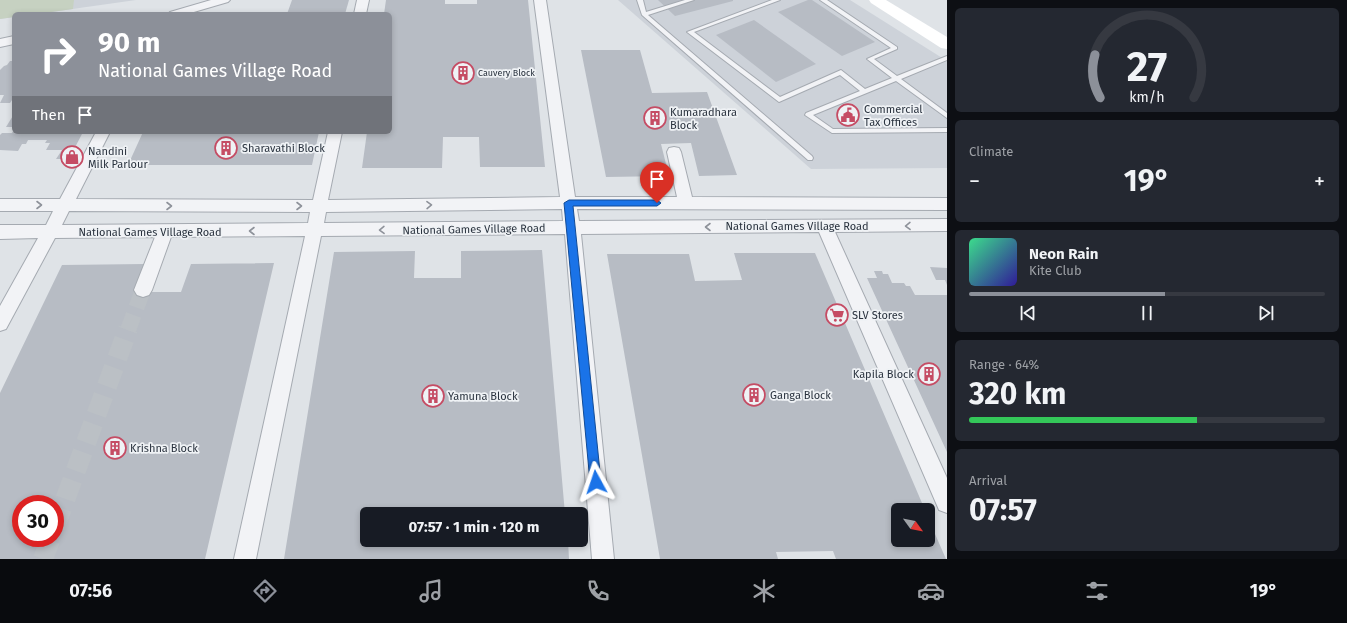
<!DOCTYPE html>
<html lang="en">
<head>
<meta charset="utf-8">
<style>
	:root { --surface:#171b24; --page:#242831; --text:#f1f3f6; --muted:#9ea1a6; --line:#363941; --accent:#8c9099 }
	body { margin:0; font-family:"Fira Sans",sans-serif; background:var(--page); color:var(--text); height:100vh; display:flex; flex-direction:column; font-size:15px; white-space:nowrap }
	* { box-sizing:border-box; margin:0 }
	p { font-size:13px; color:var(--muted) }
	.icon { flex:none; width:22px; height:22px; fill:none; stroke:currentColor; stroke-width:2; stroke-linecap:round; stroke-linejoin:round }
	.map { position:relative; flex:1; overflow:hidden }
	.details { display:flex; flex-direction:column; gap:8px; padding:8px; background:#0d0f14; width:400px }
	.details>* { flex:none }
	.top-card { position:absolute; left:12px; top:12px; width:380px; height:122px; border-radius:6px; box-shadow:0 2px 6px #0003; background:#8c9099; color:#fff; overflow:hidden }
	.needle { width:26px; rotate:123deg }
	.tools { position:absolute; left:891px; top:503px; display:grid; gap:8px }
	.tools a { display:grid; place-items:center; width:44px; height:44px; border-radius:6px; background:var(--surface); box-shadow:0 2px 6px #0003; font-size:20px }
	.speed { position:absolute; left:12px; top:495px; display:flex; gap:8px; font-size:20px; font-weight:700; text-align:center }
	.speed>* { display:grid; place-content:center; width:52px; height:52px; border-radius:50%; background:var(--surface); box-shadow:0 2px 6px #0003; line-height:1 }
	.speed .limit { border:6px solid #d22; background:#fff; color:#111 }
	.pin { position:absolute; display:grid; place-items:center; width:34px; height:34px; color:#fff; margin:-41px -17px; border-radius:50% 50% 50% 0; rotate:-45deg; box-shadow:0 0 4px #0007 }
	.pin .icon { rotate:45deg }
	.me { position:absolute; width:44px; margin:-22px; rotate:355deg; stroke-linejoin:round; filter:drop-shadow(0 0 3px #0008) }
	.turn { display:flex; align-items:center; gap:14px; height:84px; padding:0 20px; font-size:18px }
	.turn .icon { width:52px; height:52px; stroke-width:2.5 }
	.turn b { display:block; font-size:28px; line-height:34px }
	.then { display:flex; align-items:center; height:38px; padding:0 20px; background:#0003; gap:8px; font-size:15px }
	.big { font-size:30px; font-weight:700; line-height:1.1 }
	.details .card { flex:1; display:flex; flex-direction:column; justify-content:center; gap:6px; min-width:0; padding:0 14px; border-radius:6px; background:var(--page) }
	.details .dial { align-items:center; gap:0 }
	.dial svg { height:104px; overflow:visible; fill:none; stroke:var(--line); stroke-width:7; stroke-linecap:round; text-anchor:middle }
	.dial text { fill:var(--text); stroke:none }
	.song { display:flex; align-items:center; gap:12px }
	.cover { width:48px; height:48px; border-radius:6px; background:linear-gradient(135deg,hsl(150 70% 55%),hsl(250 70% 35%)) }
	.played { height:4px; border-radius:2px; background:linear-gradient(90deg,var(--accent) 55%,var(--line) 55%) }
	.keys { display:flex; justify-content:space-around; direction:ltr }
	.heat { display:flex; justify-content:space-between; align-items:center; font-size:22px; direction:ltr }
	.charge { height:6px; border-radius:3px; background:linear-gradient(90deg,#34c759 64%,var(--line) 0) }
	.trip { position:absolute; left:360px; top:507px; width:228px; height:40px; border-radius:6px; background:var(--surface); box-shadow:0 2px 6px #0003; font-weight:700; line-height:40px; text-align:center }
	.tabs { display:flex; height:64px; justify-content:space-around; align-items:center; background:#090b0e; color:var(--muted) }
	.tabs .icon { width:28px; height:28px }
	.tabs .current { color:var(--accent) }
	.tabs b { font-size:18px; color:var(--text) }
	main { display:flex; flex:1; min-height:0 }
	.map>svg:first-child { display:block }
</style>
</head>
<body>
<main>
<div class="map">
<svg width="947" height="559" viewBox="0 0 947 559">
	<rect width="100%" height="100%" fill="#dfe3e7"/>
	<!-- built -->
	<g fill="#cdd2d9">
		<polygon points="0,0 136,0 37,14 14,14 14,17 0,19"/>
		<polygon points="618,0 850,0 947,61 947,168 811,169"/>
	</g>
	<!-- green -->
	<polygon fill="#c6d1c1" points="0,0 74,0 73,9 37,14 14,14 14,17 0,19"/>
	<!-- building -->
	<g fill="#b7bcc4" fill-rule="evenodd">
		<polygon points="292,0 349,0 345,14 287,14"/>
		<polygon points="386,0 445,0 445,4 477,4 477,0 528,0 545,167 480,167 479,137 443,137 442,168 362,168 367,132 390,132 390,14 384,14"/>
		<polygon points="658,0 733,0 733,1 675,16"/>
		<polygon points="808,0 812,0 875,42 842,56 778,12"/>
		<polygon points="754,20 816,64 776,82 716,35"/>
		<polygon points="581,50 640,50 652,93 707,92 737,175 699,176 691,143 661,144 669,176 606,177"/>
		<polygon points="10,61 14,61 14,97 10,103 0,103 4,95 0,95 0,70 4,66 7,65"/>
		<polygon points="14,114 14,127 6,127"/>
		<polygon points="14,129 14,132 83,132 69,159 56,159 62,150 46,150 50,143 45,143 47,140 28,140 26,144 22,144 18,151 0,150 0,135 2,133 12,133"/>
		<polygon points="143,132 319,132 312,165 128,165"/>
		<polygon points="542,250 565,514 367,514 367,540 568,540 569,559 284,559 334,252 415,251 414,278 461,278 461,251"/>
		<polygon points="734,253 815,253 925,510 898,510 898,540 928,540 928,518 946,559 836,559 833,551 776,552 778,559 660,559 607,254 689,254 695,281 742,280"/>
		<path d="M274 263 205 559H0V393L62 265 144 264 134 292H181L191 264ZM21 504H55V538H21Z"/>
		<polygon points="930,267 947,268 947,285 945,280 936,280"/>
		<polygon points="874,271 882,271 883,274 888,274 892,283 904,283 906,286 910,286 915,295 947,295 947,452 867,278 877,278"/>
	</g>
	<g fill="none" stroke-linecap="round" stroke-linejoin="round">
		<!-- minor-tunnel-far1 -->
		<polyline stroke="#bbc0c5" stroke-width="16" stroke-dasharray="16 8" stroke-linecap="butt" points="128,330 143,290"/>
		<!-- minor-tunnel -->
		<g stroke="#bbc0c5" stroke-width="20" stroke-dasharray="20 10" stroke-linecap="butt">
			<polyline points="55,527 128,329"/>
			<polyline points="43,559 51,538"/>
		</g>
		<!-- service casing -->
		<g stroke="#a5aab1" stroke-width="2">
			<g id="service">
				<polygon points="637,0 643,0 646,12 685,0 694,0 648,15 812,156 813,158 812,160 808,160 642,15"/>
				<polygon points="772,0 780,0 694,32 780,97 841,70 865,89 892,78 867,59 891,48 820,0 827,0 897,47 897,49 874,59 897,76 947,56 947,60 901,79 947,113 947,118 896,81 813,115 833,129 947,128 947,132 832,133 805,115 806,113 860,91 840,75 779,102 687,32"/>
			</g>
		</g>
		<!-- minor casing -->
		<g stroke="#a5aab1" stroke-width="2">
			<g id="minor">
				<polygon points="211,0 230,0 228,2 187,14 168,14 170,12"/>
				<polygon points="357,0 369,0 366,14 354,14"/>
				<path d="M534 0H546L575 197H677L667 152 669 148 674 147 679 148 681 152 692 197 947 198V210L577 209 579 221 947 219V231L835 232 947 478V513L939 510 819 232 581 234 614 559H592L565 234 321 236 256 559H234L305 236 171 237 152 290 149 295 143 297 137 295 134 290 155 237 55 238 6 329 0 331V306L38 238 0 239V225H46L53 211H0V199H60L96 132H110L76 199 313 200 328 132H342L328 200 560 197ZM562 209 563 221 324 223 326 212ZM69 211 310 212 308 223 62 225Z"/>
				<polygon points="14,36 14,44 0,47 0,39"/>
			</g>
		</g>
		<!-- service -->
		<use href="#service" fill="#f2f3f6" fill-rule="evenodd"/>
		<!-- minor -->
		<use href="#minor" fill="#f2f3f6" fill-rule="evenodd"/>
		<!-- secondary -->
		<polygon fill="#fff" fill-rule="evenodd" points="869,0 886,0 947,37 947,49 941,48 871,3"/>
	</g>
	<!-- one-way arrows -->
	<defs><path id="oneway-chevron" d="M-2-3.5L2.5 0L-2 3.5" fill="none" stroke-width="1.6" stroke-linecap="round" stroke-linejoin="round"/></defs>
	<g stroke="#8e929a">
		<use href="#oneway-chevron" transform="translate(39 205)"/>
		<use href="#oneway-chevron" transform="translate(429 205) rotate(-1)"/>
		<use href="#oneway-chevron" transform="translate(169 206)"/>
		<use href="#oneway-chevron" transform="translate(299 206)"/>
		<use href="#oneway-chevron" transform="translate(908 226) rotate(179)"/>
		<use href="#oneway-chevron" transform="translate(708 227) rotate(180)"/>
		<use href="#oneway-chevron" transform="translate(382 230) rotate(179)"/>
		<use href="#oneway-chevron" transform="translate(252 231) rotate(180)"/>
	</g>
	<!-- route -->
	<polygon fill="#1a73e8" stroke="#114b97" points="569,200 657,200 661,203 657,206 573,206 601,482 599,486 596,487 592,486 590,482 564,203"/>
	<!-- icons -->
	<defs>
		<g id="building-ring" transform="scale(1.15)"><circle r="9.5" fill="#eff2f5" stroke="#c54c64" stroke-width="1.5"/><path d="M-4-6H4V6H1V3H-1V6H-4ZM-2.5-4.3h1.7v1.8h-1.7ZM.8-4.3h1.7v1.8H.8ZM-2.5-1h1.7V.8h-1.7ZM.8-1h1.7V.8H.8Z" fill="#c54c64"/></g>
		<g id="civic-ring" transform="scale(1.15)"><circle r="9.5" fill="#eff2f5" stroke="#c54c64" stroke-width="1.5"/><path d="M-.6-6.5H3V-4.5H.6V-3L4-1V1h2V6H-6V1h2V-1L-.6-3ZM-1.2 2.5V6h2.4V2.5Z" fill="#c54c64"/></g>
		<g id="shop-ring" transform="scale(1.15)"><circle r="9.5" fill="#eff2f5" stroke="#c54c64" stroke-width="1.5"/><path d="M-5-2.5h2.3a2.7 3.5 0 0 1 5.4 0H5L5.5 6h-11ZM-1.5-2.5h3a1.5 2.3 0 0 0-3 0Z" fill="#c54c64"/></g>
		<g id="supermarket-ring" transform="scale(1.15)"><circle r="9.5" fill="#eff2f5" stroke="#c54c64" stroke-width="1.5"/><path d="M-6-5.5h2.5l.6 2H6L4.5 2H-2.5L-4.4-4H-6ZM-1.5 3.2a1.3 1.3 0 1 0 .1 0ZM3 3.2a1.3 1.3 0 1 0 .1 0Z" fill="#c54c64"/></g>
	</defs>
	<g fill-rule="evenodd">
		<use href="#building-ring" x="463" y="73"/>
		<use href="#civic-ring" x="848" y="115"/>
		<use href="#building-ring" x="655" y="118"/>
		<use href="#building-ring" x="226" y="148"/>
		<use href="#shop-ring" x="72" y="157"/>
		<use href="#supermarket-ring" x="837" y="315"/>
		<use href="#building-ring" x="929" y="374"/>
		<use href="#building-ring" x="754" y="395"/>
		<use href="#building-ring" x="433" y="396"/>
		<use href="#building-ring" x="115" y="448"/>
	</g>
	<g text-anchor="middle" stroke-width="3.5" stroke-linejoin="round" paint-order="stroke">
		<!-- far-poi labels -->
		<g font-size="9" fill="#29323e" stroke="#eff2f5" text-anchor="start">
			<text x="478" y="76">Cauvery Block</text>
		</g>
		<!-- poi labels -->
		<g font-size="11" fill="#29323e" stroke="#eff2f5" text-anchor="start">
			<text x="864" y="113">Commercial<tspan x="864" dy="13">Tax Offices</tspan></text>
			<text x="670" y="116">Kumaradhara<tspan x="670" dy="13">Block</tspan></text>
			<text x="242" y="152">Sharavathi Block</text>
			<text x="88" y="155">Nandini<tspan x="88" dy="13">Milk Parlour</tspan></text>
			<text x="852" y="319">SLV Stores</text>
			<text x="914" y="378" text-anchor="end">Kapila Block</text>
			<text x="770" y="399">Ganga Block</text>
			<text x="448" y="400">Yamuna Block</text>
			<text x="130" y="452">Krishna Block</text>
		</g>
		<!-- street labels -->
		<g font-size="11" fill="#29323e" stroke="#eff2f5">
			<text x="797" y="230">National Games Village Road</text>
			<text transform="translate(474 229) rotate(-1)" y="4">National Games Village Road</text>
			<text x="150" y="236">National Games Village Road</text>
		</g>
	</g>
</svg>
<div class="tools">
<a><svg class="needle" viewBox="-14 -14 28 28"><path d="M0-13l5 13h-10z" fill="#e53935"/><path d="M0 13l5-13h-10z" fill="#9ea1a6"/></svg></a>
</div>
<div class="speed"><div class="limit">30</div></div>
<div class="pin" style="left:657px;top:203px;background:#d93025"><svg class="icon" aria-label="arrive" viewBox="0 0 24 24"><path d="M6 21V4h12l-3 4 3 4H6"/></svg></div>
<svg class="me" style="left:596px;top:482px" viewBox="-20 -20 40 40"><path d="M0-17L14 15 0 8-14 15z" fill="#1a73e8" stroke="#fff" stroke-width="4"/></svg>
<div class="trip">07:57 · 1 min · 120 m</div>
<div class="top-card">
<div class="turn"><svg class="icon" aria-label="right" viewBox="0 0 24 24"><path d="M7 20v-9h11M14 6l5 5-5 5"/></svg><div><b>90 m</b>National Games Village Road</div></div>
<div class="then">Then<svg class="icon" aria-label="arrive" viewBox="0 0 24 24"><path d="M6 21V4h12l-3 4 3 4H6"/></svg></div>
</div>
</div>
<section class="details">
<div class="card dial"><svg viewBox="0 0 100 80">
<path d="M14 69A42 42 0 1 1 86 69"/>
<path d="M14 69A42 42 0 0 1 10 36" stroke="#8c9099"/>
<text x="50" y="56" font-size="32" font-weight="700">27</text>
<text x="50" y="72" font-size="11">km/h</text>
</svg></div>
<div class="card"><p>Climate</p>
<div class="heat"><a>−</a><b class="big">19°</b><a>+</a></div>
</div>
<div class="card">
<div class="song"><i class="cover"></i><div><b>Neon Rain</b><p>Kite Club</p></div></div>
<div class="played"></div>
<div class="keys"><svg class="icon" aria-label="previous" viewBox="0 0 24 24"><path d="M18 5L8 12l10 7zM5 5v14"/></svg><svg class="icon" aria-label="pause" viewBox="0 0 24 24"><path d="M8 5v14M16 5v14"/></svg><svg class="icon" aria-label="next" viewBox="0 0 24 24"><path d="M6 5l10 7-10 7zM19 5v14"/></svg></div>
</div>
<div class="card"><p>Range · 64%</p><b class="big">320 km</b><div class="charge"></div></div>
<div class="card"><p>Arrival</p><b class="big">07:57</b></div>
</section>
</main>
<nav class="tabs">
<b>07:56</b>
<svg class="icon current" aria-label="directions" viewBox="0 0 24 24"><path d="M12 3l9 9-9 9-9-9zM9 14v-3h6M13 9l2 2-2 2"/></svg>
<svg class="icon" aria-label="music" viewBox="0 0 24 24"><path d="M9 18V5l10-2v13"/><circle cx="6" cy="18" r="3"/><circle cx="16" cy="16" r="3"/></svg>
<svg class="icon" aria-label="phone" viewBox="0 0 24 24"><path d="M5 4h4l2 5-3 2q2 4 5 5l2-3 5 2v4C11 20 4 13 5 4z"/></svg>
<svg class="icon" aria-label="climate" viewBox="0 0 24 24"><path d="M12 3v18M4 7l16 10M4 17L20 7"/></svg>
<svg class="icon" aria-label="car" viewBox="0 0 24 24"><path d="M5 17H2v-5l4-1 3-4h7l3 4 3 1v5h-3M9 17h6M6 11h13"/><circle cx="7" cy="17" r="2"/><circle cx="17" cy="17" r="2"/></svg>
<svg class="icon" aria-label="filters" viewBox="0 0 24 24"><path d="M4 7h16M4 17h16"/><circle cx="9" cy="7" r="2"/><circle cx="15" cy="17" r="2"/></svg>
<b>19°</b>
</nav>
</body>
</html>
